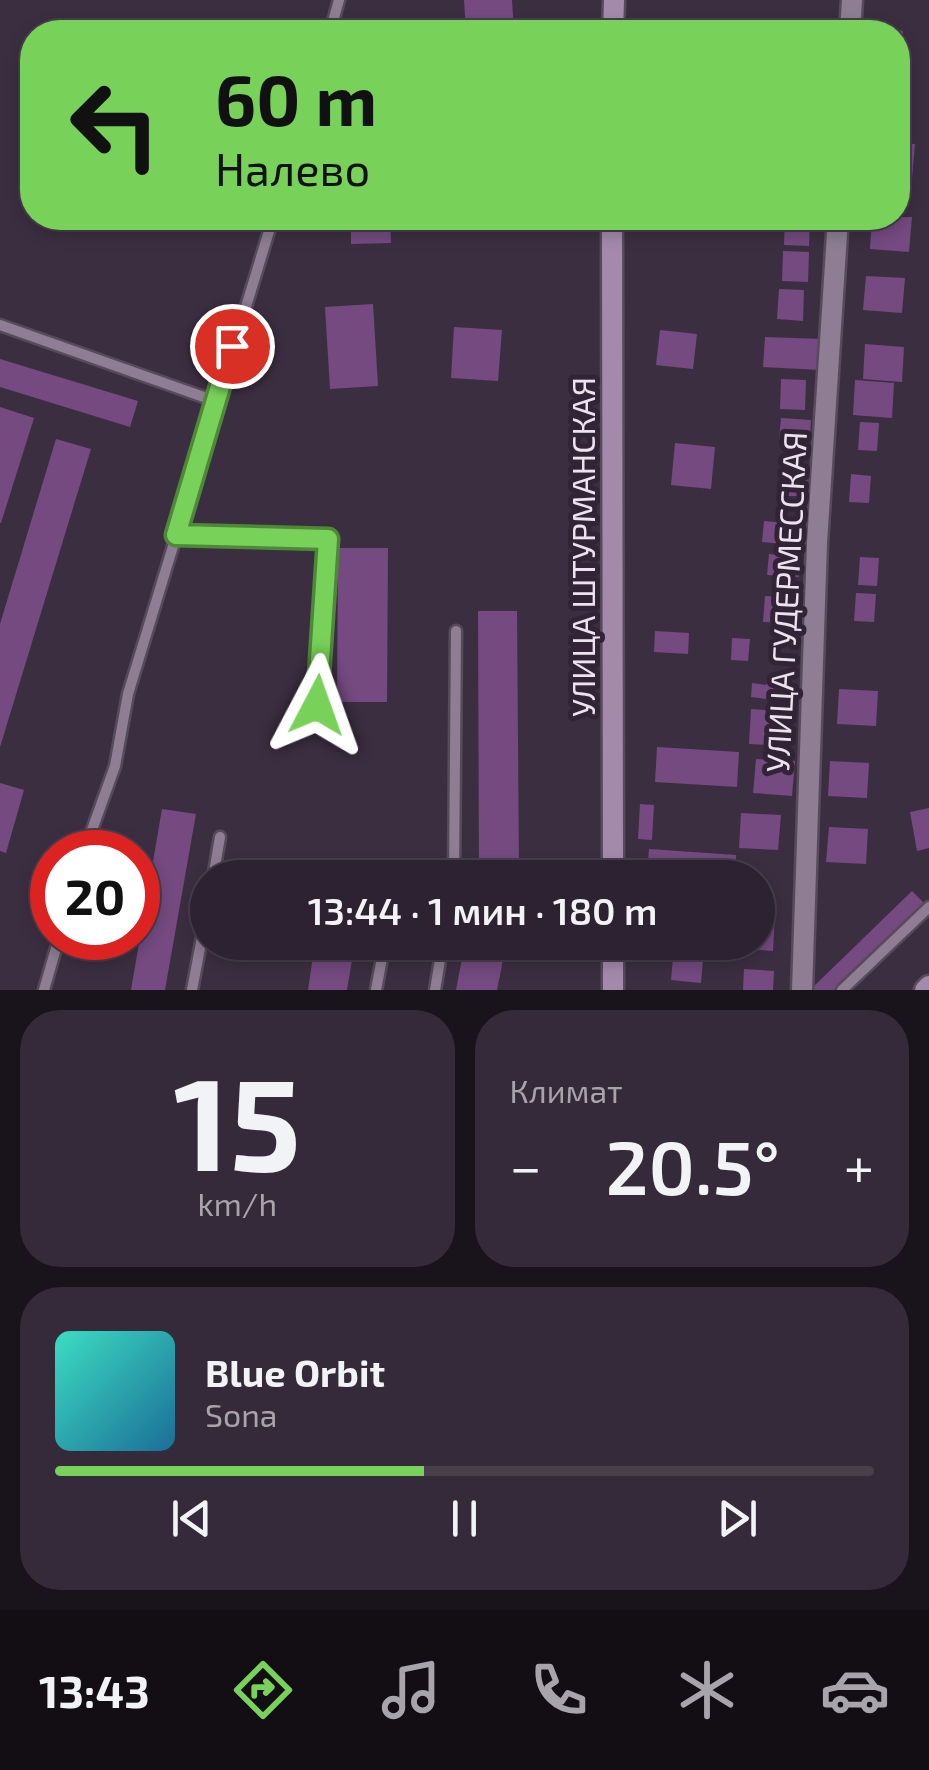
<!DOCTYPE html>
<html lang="ru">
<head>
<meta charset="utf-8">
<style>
	:root { --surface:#2d2231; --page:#352a39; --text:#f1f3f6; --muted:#a7a4ab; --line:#483f4d; --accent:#78d158 }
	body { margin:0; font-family:"Exo 2",sans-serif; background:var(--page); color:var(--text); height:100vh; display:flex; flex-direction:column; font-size:38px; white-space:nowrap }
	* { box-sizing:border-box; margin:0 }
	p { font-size:32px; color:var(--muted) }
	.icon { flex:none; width:55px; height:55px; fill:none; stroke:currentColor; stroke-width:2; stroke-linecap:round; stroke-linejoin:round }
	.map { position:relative; height:990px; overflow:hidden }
	.sheet { display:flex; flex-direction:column; gap:20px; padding:20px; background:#19131b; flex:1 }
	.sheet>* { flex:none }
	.guide { position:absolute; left:20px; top:20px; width:890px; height:210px; border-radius:40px; box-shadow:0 5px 15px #0003,0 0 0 2px var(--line); background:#78d158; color:#111; overflow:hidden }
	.speed { position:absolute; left:30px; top:830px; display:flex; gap:20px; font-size:50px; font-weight:700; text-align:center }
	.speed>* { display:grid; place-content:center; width:130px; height:130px; border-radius:50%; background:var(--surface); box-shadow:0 5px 15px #0003,0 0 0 2px var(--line); line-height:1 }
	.speed .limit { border:15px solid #d22; background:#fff; color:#111 }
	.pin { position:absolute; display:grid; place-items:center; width:85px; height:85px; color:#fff; margin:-42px; border:5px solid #fff; border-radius:50%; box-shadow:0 2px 10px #0007 }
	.me { position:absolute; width:110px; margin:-55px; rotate:4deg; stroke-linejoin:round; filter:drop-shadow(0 0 8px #0008) }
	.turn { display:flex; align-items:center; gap:35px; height:210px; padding:0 30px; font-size:45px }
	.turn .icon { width:130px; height:130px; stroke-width:2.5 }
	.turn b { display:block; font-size:70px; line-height:85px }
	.big { font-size:75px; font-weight:600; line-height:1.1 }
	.sheet .widget { flex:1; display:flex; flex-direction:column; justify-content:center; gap:15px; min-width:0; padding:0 35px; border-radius:40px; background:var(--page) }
	.sheet .dial { align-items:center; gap:0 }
	.dial b { font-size:130px; line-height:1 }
	.song { display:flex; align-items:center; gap:30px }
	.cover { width:120px; height:120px; border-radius:15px; background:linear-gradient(135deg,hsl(170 70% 55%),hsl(200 70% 35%)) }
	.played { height:10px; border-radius:5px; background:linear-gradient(90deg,var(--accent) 45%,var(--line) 45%) }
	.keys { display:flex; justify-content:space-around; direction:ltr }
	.heat { display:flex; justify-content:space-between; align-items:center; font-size:55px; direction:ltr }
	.sheet .tiles { flex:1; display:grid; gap:20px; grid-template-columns:1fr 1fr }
	.widget:last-child { grid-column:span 2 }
	.trip { position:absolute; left:190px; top:860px; width:585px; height:100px; border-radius:50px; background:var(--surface); box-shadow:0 5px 15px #0003,0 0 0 2px var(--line); font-weight:600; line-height:100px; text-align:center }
	.menu { display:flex; height:160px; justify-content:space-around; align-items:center; background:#120e14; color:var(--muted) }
	.menu .icon { width:70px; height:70px }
	.menu .selected { color:var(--accent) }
	.menu b { font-size:45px; color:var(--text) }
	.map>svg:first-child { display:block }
</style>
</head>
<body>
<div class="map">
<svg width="929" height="990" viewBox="0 0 929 990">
	<rect width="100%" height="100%" fill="#3c2e41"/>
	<!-- building -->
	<g fill="#744a80">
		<polygon points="464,0 512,0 514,32 466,32"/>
		<polygon points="789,22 820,25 820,32 788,32"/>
		<polygon points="690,25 721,28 720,32 689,32"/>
		<polygon points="898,30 903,31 902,59 898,58"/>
		<polygon points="898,143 915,144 912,179 898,178"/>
		<polygon points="912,217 909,252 870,249 872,218"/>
		<polygon points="351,218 390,218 391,243 351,244"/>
		<polygon points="785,218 810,218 809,246 784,245"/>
		<polygon points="783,251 809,252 808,282 782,281"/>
		<polygon points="866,276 905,278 902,313 863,310"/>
		<polygon points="779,289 804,290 803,321 777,319"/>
		<polygon points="373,304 378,386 330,389 325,307"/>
		<polygon points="454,327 502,330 498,381 451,378"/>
		<polygon points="660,330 697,334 693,369 656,365"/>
		<polygon points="765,337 822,339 821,370 763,367"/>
		<polygon points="865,344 904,347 902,382 863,379"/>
		<polygon points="0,359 138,401 130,427 0,387"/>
		<polygon points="781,379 806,380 805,410 780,409"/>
		<polygon points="855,380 894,383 892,418 853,415"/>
		<polygon points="0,407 34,418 1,523 0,523"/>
		<polygon points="781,418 811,420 810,442 779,440"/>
		<polygon points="860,422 879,423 877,451 858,450"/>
		<polygon points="56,439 91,449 0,747 0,624"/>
		<polygon points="675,443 715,447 711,489 671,485"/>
		<polygon points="783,465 808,466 807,496 781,496"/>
		<polygon points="851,474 871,476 869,503 849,502"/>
		<polygon points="764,521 797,524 795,545 762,542"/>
		<polygon points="338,548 388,548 387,702 337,702"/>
		<polygon points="769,554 801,557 799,577 767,575"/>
		<polygon points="860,557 879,558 877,586 858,585"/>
		<polygon points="856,593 876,594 874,622 854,621"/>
		<polygon points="765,596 790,597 788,623 763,622"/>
		<polygon points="478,611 517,611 519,870 479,870"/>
		<polygon points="655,631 689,633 688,654 654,652"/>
		<polygon points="732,638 750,639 748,661 731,660"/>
		<polygon points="771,673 785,674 782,701 751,697 752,683 766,685"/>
		<polygon points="839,689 878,691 876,726 837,724"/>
		<polygon points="751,709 790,712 788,746 749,744"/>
		<polygon points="657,747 739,752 737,787 655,782"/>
		<polygon points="756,759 795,761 792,796 753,793"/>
		<polygon points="830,761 869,763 867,798 828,796"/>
		<polygon points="0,783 24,790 6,853 0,851"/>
		<polygon points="640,804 654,805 652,840 638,839"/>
		<polygon points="929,808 929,848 917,851 910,812"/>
		<polygon points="162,809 196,814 165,990 131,990"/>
		<polygon points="741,813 781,815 778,850 739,848"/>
		<polygon points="829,827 868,829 866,864 826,862"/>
		<polygon points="649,849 736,855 735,878 647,873"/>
		<polygon points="912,891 925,904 836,990 810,990"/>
		<polygon points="758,915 775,916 773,951 734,948 734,942 758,942"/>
		<polygon points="315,942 355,942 347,990 308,990"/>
		<polygon points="674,947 704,949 701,983 671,980"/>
		<polygon points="463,953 503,960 497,990 456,990"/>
		<polygon points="744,969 774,971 773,990 743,990"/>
	</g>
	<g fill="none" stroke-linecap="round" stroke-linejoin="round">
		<!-- lane casing -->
		<g stroke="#574b5b" stroke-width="15">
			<g id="lane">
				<polyline points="330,32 339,0"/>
				<polyline points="0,325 215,401"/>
				<polyline points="176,535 328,539 317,705"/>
				<polyline points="84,852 115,766 128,694 273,218"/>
				<polyline points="213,878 220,837"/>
				<polyline points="454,878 456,631"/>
				<polyline points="44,990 59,938"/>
				<polyline points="192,990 208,906"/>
				<polyline points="376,990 385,942"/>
				<polyline points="435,990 443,942"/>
				<polyline points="842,990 929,907"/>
			</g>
		</g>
		<!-- street casing -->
		<g stroke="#574b5b" stroke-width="25">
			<g id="street">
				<polyline points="850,32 852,0"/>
				<polyline points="802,990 817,543 838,218"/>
			</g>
		</g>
		<!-- secondary casing -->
		<g stroke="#574b5b" stroke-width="25">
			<g id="secondary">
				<polyline points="613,32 614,0"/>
				<polyline points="612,218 613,878"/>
				<polyline points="613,990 613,942"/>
				<polyline points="925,990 929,986"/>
			</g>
		</g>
		<!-- lane -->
		<use href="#lane" stroke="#8e7d93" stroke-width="10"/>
		<!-- street -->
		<use href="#street" stroke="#8e7d93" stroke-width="20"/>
		<!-- secondary -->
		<use href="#secondary" stroke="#a38aab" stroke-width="20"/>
	</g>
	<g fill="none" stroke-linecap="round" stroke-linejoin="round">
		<!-- route casing -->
		<g stroke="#4e8839" stroke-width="25">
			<polyline id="route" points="232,346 176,535 328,539 317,705"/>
		</g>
		<!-- route -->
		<use href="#route" stroke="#78d158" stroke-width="18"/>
	</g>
	<g text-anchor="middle" stroke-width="10" stroke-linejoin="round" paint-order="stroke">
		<!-- street labels -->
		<g font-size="32" fill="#ece3ef" stroke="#322436">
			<text transform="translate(584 547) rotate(-90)" y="11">УЛИЦА ШТУРМАНСКАЯ</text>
			<text transform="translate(787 602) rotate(-87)" y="11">УЛИЦА ГУДЕРМЕССКАЯ</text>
		</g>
	</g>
</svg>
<div class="speed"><div class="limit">20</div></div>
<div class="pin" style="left:232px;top:346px;background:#d93025"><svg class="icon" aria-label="arrive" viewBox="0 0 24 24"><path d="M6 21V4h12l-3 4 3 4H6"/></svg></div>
<svg class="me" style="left:317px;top:705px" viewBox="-20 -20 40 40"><path d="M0-17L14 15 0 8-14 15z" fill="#78d158" stroke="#fff" stroke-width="4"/></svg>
<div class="trip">13:44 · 1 мин · 180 m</div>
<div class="guide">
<div class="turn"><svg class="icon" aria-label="left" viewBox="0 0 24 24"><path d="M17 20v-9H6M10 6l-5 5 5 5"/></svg><div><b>60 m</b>Налево</div></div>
</div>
</div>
<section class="sheet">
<div class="tiles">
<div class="widget dial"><b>15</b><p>km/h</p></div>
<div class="widget"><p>Климат</p>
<div class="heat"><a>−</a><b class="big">20.5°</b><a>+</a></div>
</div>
<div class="widget">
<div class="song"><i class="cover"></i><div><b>Blue Orbit</b><p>Sona</p></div></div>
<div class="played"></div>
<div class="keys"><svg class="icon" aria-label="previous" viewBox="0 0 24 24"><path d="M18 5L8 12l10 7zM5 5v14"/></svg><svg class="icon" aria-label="pause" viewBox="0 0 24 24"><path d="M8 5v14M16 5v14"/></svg><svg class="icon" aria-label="next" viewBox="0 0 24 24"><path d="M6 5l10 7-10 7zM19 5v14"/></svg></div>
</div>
</div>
</section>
<nav class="menu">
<b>13:43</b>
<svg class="icon selected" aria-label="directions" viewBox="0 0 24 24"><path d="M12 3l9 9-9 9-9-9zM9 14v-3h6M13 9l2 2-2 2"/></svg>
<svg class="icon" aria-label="music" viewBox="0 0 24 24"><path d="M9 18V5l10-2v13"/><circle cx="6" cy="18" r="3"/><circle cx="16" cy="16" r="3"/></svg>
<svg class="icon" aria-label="phone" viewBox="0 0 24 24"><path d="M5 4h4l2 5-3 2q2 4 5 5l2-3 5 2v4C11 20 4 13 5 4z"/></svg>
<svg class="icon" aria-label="climate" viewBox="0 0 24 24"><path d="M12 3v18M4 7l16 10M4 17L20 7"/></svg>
<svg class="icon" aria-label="car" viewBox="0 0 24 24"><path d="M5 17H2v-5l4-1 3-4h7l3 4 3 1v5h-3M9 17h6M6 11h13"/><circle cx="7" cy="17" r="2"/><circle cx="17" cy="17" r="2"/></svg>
</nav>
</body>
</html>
